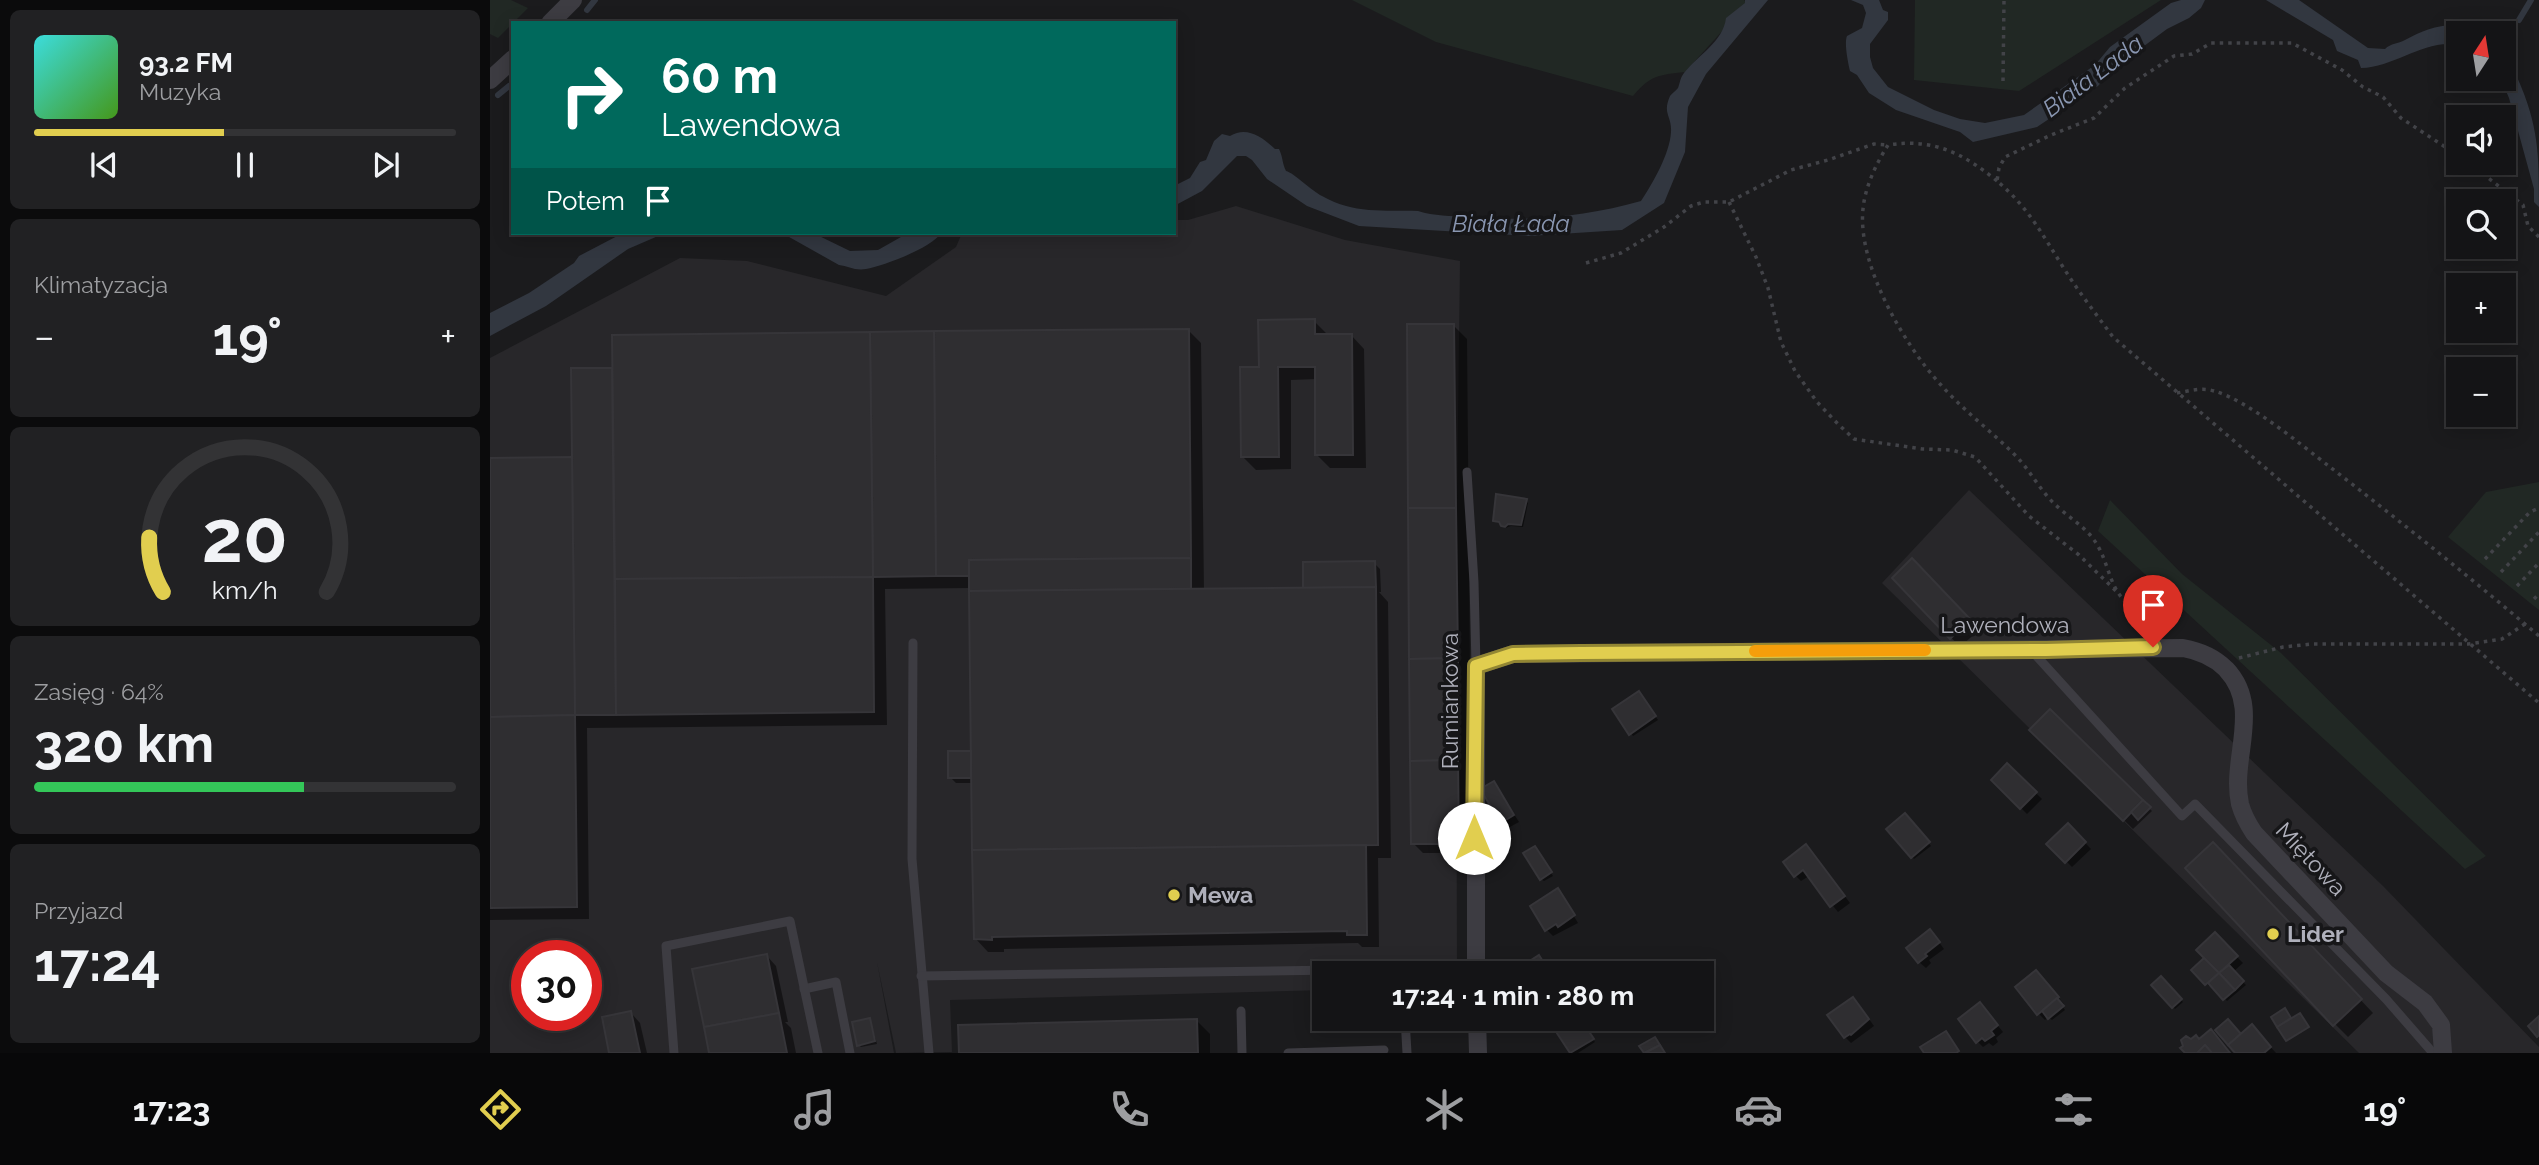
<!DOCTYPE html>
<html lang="pl">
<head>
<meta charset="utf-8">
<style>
	:root { --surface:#141416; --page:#212123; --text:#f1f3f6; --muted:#9d9ea1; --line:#333335; --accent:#e1ce4f }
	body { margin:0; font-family:Raleway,sans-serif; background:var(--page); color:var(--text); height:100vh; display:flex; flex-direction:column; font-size:26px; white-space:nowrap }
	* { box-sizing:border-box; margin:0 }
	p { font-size:23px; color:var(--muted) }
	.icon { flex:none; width:38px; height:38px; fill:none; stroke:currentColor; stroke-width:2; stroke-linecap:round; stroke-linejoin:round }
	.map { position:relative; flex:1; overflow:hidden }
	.sheet { display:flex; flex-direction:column; gap:10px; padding:10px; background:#0b0b0c; width:490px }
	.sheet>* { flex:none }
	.top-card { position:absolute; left:21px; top:21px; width:665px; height:214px; border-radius:0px; box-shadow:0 4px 18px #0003,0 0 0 2px var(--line); background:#00695c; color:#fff; overflow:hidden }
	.needle { width:46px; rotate:12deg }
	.tools { position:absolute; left:1956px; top:21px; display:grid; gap:14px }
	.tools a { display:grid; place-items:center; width:70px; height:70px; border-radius:0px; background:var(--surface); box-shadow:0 4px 18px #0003,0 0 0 2px var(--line); font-size:35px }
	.speed { position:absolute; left:21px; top:940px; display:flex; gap:14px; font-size:35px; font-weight:700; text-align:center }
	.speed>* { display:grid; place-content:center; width:91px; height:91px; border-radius:50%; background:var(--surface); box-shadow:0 4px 18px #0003,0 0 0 2px var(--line); line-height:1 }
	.speed .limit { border:10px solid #d22; background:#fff; color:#111 }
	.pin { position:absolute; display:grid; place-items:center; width:60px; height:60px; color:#fff; margin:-72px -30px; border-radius:50% 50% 50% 0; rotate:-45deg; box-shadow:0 0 7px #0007 }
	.pin .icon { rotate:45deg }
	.me { position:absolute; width:77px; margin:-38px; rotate:0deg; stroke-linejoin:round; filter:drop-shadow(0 0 5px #0008) }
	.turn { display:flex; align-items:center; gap:24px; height:147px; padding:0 35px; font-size:32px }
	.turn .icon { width:91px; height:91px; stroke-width:2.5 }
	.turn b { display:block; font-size:49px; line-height:60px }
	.then { display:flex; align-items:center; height:66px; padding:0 35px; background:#0003; gap:14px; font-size:26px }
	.big { font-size:52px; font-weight:700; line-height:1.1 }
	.sheet .card { flex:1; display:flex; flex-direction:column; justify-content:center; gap:10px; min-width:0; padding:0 24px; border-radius:10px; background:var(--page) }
	.sheet .dial { align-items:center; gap:0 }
	.dial svg { height:182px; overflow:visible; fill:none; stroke:var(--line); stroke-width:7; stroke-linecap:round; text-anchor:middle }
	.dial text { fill:var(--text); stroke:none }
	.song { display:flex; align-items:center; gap:21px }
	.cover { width:84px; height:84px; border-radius:10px; background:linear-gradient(135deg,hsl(180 70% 55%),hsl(100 70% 35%)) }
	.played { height:7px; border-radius:4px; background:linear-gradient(90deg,var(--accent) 45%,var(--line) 45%) }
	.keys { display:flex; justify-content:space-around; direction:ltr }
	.heat { display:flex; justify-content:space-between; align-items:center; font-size:38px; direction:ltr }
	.charge { height:10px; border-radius:5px; background:linear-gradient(90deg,#34c759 64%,var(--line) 0) }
	.trip { position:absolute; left:822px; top:961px; width:402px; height:70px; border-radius:0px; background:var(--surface); box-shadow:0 4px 18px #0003,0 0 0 2px var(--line); font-weight:700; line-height:70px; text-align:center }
	.menu { display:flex; height:112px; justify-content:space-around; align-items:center; background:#080809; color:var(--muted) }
	.menu .icon { width:49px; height:49px }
	.menu .on { color:var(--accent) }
	.menu b { font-size:32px; color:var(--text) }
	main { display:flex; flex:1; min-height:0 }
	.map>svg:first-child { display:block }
</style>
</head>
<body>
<main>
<section class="sheet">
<div class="card">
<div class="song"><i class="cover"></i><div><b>93.2 FM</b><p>Muzyka</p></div></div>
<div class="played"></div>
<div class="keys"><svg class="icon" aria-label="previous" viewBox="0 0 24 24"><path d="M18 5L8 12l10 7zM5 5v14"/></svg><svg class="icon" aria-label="pause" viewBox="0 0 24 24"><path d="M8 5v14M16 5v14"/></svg><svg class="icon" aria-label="next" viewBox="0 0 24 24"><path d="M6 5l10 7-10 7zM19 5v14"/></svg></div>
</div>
<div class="card"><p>Klimatyzacja</p>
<div class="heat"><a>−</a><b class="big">19°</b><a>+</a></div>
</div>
<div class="card dial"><svg viewBox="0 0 100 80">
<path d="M14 69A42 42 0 1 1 86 69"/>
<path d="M14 69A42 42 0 0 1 8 45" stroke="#e1ce4f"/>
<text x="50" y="56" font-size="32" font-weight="700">20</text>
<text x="50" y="72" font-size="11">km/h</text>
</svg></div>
<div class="card"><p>Zasięg · 64%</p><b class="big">320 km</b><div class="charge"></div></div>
<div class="card"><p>Przyjazd</p><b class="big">17:24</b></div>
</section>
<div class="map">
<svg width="2049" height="1053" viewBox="0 0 2049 1053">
	<rect width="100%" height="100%" fill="#1b1b1d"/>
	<!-- built -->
	<g fill="#28272a" fill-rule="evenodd">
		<path d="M746 206 855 240 970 261 966 579 967 973H835V990L460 1000 462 1052 406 1053 387 962 404 1053H0V358L190 258 257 261 396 296 466 247 472 233H684V220H698ZM37 956H96V1015H37Z"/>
		<polygon points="1479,490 1893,886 2049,1047 2049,1053 1869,1053 1392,583"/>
	</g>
	<!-- green -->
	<g fill="#212824">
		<polygon points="0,0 21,0 38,8 8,38 0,34"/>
		<path d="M862 0H1254L1256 3 1237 18 1235 28 1195 72C1168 75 1161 75 1143 96L946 42Z"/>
		<polygon points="1425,0 1671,0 1529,91 1424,80"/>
		<polygon points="2049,482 2049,610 1958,537 1996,492"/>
		<polygon points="1620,500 1692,574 1791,653 1996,856 1975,869 1608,531"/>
	</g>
	<!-- water -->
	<g fill="#323740">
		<path d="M1255 0H1278L1216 74 1198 107 1195 152 1174 203 1132 230 1039 236 869 226 817 206 777 179 762 160 756 156H747L712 191 684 206V186L700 178 710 162 716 160 724 141 732 134 740 136C757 126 772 137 785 149H789C793 157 792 163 796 171 804 173 822 191 832 196 863 214 894 210 928 211 944 216 961 216 977 217 1036 222 1095 217 1151 201 1163 183 1180 153 1181 132 1182 116 1172 114 1180 96 1182 93 1186 91 1188 88 1190 83 1190 78 1194 73 1208 55 1233 42 1236 18L1255 3Z"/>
		<path d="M1361 0H1389L1393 10 1398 12V20L1380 44V57L1383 68 1398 87 1444 110 1470 119 1495 123 1534 115 1605 65 1620 47 1681 3 1691 0H1715L1711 8 1699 18 1677 29 1623 69 1608 86 1547 127 1483 142 1470 132 1406 110 1379 93 1367 75 1360 71C1358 63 1354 43 1357 36L1372 28 1376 13 1373 5Z"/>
		<path d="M1776 0H1809L1878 48 1895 49C1901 43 1908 44 1915 40 1940 26 1967 18 1994 33H1969V45C1935 38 1906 67 1871 68L1868 60 1847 51 1843 40Z"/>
		<path d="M2014 52C2020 60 2023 69 2027 77 2049 126 2049 155 2049 207L2044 202V189L2019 98 2011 79H2014Z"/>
		<polygon points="133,233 175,233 138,249 56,306 0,336 0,313 39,293 84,263 89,256"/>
		<path d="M292 233H323L360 251 388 250 418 233H451C442 248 393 266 376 269 365 271 358 266 349 265Z"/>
	</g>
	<!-- shadow -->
	<g fill="#0007">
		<polygon points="824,321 837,334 861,335 874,349 876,468 840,468 827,455 827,379 801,380 801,469 766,470 753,457 771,369"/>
		<polygon points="964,326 977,339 980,670 977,670 978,853 933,853 923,843"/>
		<polygon points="698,330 711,343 714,590 815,589 884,563 890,569 891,592 889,592 898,602 901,858 888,858 889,947 872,947 868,943 514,949 514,952 498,952 485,938 483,783 466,783 460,777 483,753 481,588 395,589 397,725 97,728 99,919 0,920 0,460 84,459 83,370 124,369"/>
		<polygon points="1036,501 1038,503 1033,527 1021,526 1015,528 1005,521"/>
		<polygon points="1422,561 1489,630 1470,647 1404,578"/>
		<polygon points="1151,696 1168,720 1143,736 1141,733"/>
		<polygon points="1560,711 1662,811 1643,829 1542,730"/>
		<polygon points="1517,765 1552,799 1537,814 1503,780"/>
		<polygon points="1004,783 1029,822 1018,828 993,790"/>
		<polygon points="1415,815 1441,846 1424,859 1399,829"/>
		<polygon points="1578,825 1601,849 1582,867 1559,844"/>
		<polygon points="1047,850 1063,876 1054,881 1051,879"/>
		<polygon points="1322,853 1360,903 1348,912 1319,876 1311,881 1305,875"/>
		<polygon points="1736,857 1883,1013 1858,1037 1845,1024"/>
		<polygon points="1068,890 1088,923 1063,936 1056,929"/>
		<polygon points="1725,935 1753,963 1743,972 1756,985 1737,1001 1722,984 1719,986 1704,970 1714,960 1734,981 1736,978 1709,950"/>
		<polygon points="1446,938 1454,949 1439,960 1441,963 1436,968 1429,962"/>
		<polygon points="277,956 286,966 298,1022 295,1022 301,1028 306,1053 221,1053"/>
		<polygon points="1552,978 1574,1004 1572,1006 1575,1010 1562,1020 1558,1017 1555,1020 1549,1014"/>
		<polygon points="1671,978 1693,1002 1685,1009 1663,985"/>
		<polygon points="1369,1005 1384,1026 1361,1043 1355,1037"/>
		<polygon points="1496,1011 1513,1032 1506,1038 1508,1042 1503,1046 1499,1043 1493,1047 1487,1041"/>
		<polygon points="141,1013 150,1023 157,1053 121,1053"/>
		<polygon points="1059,1018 1089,1018 1105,1042 1088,1053 1082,1053"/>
		<polygon points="380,1020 387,1044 371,1047 369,1045"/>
		<polygon points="706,1020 720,1034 720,1053 471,1053"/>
		<polygon points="1768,1033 1786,1053 1748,1053 1751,1036"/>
	</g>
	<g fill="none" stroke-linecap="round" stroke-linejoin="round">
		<!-- stream -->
		<g stroke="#323740" stroke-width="6">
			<polyline points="97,10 105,0"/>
			<polyline points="2029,20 2041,0"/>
			<polyline points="2014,41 2019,35"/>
			<polyline points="8,95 19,86"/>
		</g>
	</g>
	<!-- building -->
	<g fill="#2f2e31" stroke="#363539" stroke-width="2">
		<polygon points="825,319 825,334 862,334 863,455 825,455 825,367 788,367 789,457 751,457 750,367 769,367 768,320"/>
		<polygon points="917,324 964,324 966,508 918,508"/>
		<polygon points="699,329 701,558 479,560 479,576 446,576 444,331"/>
		<polygon points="444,331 446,576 383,577 380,332"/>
		<polygon points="380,332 383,577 125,579 122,335"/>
		<polygon points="81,368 122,368 126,715 85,715"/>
		<polygon points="82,457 85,715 0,717 0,458"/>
		<polygon points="1006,494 1037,499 1031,525 1018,524 1015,527 1011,526 1009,522 1003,521"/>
		<polygon points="918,508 966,508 968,658 919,659"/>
		<polygon points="701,558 701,589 479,591 479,560"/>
		<polygon points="1422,558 1480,619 1460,639 1402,578"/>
		<polygon points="885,561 886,587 813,588 813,562"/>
		<polygon points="383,577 384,712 126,715 125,579"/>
		<polygon points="886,587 888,845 482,850 479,591"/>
		<polygon points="968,658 968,760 920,761 919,659"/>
		<polygon points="1149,691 1166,716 1139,735 1122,709"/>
		<polygon points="1560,709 1653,800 1633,821 1539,730"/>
		<polygon points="85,715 87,907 0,908 0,717"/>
		<rect x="458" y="751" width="23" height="27"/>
		<polygon points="968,760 969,844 921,844 920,761"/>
		<polygon points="1517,763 1547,792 1530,809 1501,780"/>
		<polygon points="1004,781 1024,815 1011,823 990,789"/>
		<polygon points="1653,800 1661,807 1648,820 1641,812"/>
		<polygon points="1415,813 1440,842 1421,858 1396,829"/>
		<polygon points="1578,823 1596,842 1575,863 1556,844"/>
		<polygon points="1723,842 1872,999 1843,1026 1695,868"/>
		<polygon points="1316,844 1355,896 1340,907 1313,870 1304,877 1293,862"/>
		<polygon points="876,845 877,935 857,935 857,931 502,937 502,940 484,939 482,850"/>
		<polygon points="1045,846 1062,872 1050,880 1033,853"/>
		<polygon points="1068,888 1085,915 1068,927 1066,924 1055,931 1040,906"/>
		<polygon points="1440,929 1450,942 1435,954 1437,956 1428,963 1416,948"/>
		<polygon points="1725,932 1748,956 1729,973 1706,950"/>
		<polygon points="277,954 289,1013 214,1027 202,969"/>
		<polygon points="1049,955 1060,973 1027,973 1026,970"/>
		<polygon points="1714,958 1729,973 1715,985 1701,970"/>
		<polygon points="1119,963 1125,973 1102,973"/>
		<polygon points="1739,965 1754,981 1745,990 1729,973"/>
		<polygon points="1546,970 1569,997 1547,1015 1525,987"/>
		<polygon points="1729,973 1745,990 1733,1000 1718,983"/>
		<polygon points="1671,976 1692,999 1682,1008 1661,985"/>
		<polygon points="1363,997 1379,1019 1361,1035 1360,1034 1354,1038 1337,1015"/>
		<polygon points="1567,998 1574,1006 1558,1019 1552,1011"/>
		<polygon points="1490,1002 1508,1025 1501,1031 1504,1035 1495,1041 1492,1038 1486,1043 1468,1019"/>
		<polygon points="1795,1008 1801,1018 1787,1027 1781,1017"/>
		<polygon points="141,1011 150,1053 119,1053 112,1017"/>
		<polygon points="289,1013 297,1053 219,1053 214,1027"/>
		<polygon points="1810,1013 1819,1027 1796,1041 1787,1027"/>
		<polygon points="2049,1016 2049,1035 2047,1037 2038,1026"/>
		<polygon points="380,1018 385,1041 367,1046 362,1022"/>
		<polygon points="1057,1018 1090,1018 1104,1039 1080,1053"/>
		<polygon points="707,1019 708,1053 469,1053 468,1025"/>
		<polygon points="1738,1019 1751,1034 1738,1045 1725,1030"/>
		<polygon points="1762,1024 1781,1047 1774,1053 1745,1053 1738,1045"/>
		<polygon points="1721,1029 1740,1053 1722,1053 1715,1045 1707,1053 1695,1053 1690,1048 1693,1046 1691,1040 1696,1036 1701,1039 1706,1035 1709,1039"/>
		<polygon points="1456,1031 1469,1051 1466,1053 1434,1053 1430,1047"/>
		<polygon points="1165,1037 1170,1045 1154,1053 1149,1046"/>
		<polygon points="1170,1045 1175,1053 1155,1053"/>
		<polygon points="1715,1045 1722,1053 1707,1053"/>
	</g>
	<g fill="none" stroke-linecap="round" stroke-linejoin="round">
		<!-- path -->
		<g stroke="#424348" stroke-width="3.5" stroke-dasharray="3.5 5" stroke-linecap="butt">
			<polyline points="1513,81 1514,0"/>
			<path d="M1969 156 1911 118 1893 97 1873 87 1852 70 1802 43H1721L1702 54 1684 56 1635 88 1604 118 1561 135 1515 157 1509 168 1507 181C1538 207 1552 234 1573 267 1588 291 1606 314 1623 337L2049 703"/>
			<polyline points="1979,163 2033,205 2038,226 2049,237"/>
			<path d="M1507 181C1473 153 1443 138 1398 145 1386 164 1375 187 1373 209 1367 265 1415 346 1451 385 1474 411 1501 431 1525 455 1541 471 1551 493 1569 508 1581 519 1595 527 1604 540 1616 556 1618 578 1629 594 1638 607 1650 617 1658 631"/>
			<polyline points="1239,202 1266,257 1278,288 1291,342 1305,371 1327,402 1348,424 1364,439 1432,449 1462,450 1485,457 1539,516 1589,555 1626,591"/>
			<polyline points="1096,263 1131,253 1174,227 1201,206 1214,202 1239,202 1301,170 1338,160 1384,144 1398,145"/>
			<path d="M1687 393C1699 391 1712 387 1724 391 1759 401 1810 444 1840 467 1911 522 1981 578 2049 636"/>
			<polyline points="1995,559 2040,512 2049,508"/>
			<polyline points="2011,572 2049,532"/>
			<polyline points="2027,586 2049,563"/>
			<polyline points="2044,599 2049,594"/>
			<polyline points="1749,658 1793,647 1822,644 1978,644 2012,639 2035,624"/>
		</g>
		<!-- lane -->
		<g stroke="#3d3c42" stroke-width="9">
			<polyline points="977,472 984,582 986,666"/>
			<polyline points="423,643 422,859 439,1053"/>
			<polyline points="1542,651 1692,816 1705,804 1896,999 1943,1053"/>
			<polyline points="431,976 912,969 913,973"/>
			<polyline points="314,989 346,982 360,1053"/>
			<polyline points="751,1011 752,1053"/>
			<polyline points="915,1018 917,1053"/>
			<polyline points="184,1053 176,946 300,921 328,1053"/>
			<polyline points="798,1053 894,1050"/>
		</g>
		<!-- street -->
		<g stroke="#3d3c42" stroke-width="18">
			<polyline points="60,23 83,0"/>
			<polyline points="0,80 23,59"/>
			<path d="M986 973V666L1023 654 1693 648C1710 651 1724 657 1736 669 1773 708 1740 758 1750 804 1753 815 1758 824 1764 833L1896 973 1935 1003 1951 1025 1953 1053"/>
			<polyline points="987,1018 988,1053"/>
		</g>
	</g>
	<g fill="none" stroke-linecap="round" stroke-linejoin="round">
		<!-- route casing -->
		<g stroke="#928633" stroke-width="18">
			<polyline id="route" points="984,838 986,666 1023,654 1091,653 1556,650 1663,647"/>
		</g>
		<!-- route -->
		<use href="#route" stroke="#e1ce4f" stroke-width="12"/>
		<!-- slow -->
		<polyline stroke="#f59e0b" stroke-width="12" points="1265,651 1435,650"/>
	</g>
	<!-- markers -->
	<g fill="#e1ce4f" stroke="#161618" stroke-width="2.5">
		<circle cx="684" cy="895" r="7"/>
		<circle cx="1783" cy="934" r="7"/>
	</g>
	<g text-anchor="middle" stroke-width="7" stroke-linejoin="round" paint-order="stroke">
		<!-- street labels -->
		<g font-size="23" fill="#afb0bb" stroke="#161618">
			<text x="1515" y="633">Lawendowa</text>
			<text transform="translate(960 701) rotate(-90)" y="8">Rumiankowa</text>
			<text transform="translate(1821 859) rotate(47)" y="8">Miętowa</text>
		</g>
		<!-- poi labels -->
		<g font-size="23" font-weight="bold" fill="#afb0bb" stroke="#161618" text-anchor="start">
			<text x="698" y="903">Mewa</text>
			<text x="1797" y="942">Lider</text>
		</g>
		<!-- water labels -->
		<g font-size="24" font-style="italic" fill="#8a97b2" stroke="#161618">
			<text transform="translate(1603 76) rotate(-37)" y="8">Biała Łada</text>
			<text x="1021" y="232">Biała Łada</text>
		</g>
	</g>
</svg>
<div class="tools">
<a><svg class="needle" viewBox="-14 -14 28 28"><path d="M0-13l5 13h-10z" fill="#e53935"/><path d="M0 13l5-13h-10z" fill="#9d9ea1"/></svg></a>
<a><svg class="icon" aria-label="sound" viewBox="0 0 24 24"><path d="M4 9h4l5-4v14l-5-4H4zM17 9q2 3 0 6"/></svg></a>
<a><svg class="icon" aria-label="search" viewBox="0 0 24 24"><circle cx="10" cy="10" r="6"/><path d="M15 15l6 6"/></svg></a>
<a>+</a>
<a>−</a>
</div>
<div class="speed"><div class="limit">30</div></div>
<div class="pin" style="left:1663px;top:647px;background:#d93025"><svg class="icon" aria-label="arrive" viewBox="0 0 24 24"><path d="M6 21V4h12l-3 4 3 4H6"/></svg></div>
<svg class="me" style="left:984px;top:838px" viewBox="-20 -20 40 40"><circle r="19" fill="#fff"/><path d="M0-13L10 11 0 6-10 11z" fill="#e1ce4f"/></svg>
<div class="trip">17:24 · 1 min · 280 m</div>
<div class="top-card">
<div class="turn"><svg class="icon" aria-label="right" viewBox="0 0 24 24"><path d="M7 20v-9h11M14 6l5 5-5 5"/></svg><div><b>60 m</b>Lawendowa</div></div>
<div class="then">Potem<svg class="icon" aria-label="arrive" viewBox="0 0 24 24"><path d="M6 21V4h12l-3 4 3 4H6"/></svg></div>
</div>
</div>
</main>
<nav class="menu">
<b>17:23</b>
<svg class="icon on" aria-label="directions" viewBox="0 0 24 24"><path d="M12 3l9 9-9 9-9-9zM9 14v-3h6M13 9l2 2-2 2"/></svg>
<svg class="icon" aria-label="music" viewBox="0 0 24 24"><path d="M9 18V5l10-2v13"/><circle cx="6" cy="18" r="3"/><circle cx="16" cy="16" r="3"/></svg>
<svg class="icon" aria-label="phone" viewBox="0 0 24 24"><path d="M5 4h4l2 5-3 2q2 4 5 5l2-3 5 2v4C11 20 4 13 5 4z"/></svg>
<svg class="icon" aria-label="climate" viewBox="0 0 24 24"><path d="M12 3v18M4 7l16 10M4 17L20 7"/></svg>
<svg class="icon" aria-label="car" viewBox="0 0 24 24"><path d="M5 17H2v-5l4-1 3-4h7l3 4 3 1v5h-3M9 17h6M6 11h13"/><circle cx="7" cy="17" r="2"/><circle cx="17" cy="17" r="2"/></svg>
<svg class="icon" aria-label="filters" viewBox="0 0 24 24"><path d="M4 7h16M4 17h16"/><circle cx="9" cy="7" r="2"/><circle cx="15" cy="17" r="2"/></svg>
<b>19°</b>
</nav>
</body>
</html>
